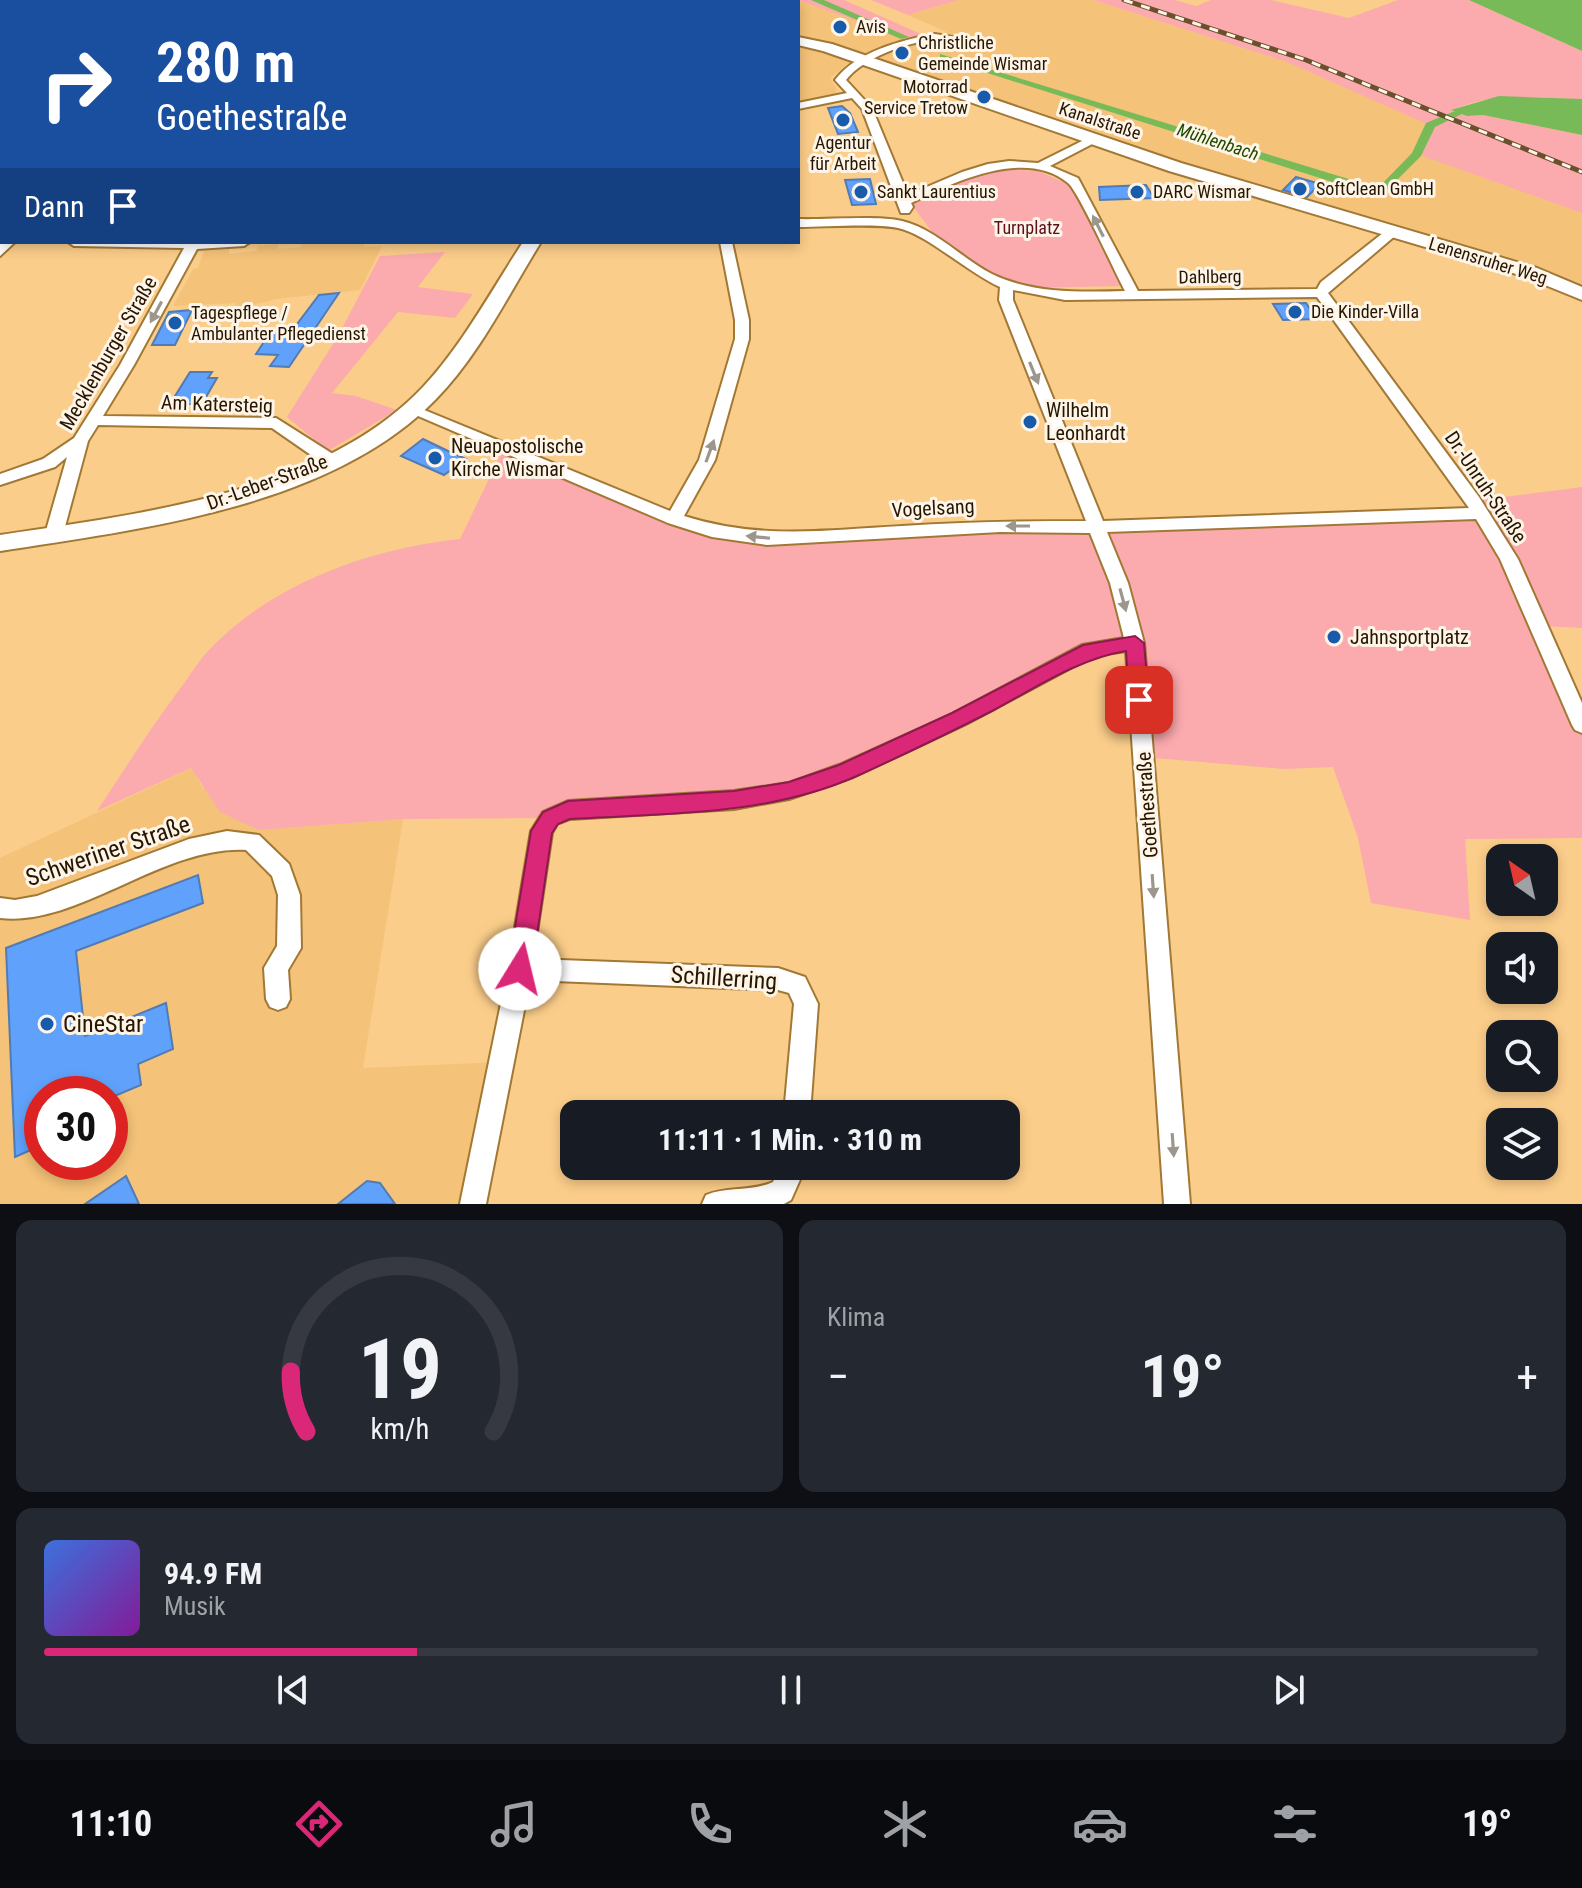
<!DOCTYPE html>
<html lang="de">
<head>
<meta charset="utf-8">
<style>
	:root { --surface:#171b24; --page:#242831; --text:#f1f3f6; --muted:#9ea1a6; --line:#363941; --accent:#db2777 }
	body { margin:0; font-family:"Roboto Condensed",sans-serif; background:var(--page); color:var(--text); height:100vh; display:flex; flex-direction:column; font-size:30px; white-space:nowrap }
	* { box-sizing:border-box; margin:0 }
	p { font-size:26px; color:var(--muted) }
	.icon { flex:none; width:44px; height:44px; fill:none; stroke:currentColor; stroke-width:2; stroke-linecap:round; stroke-linejoin:round }
	.map { position:relative; height:1204px; overflow:hidden }
	.details { display:flex; flex-direction:column; gap:16px; padding:16px; background:#0d0f14; flex:1 }
	.details>* { flex:none }
	.top-card { position:absolute; left:0px; top:0px; width:800px; height:244px; box-shadow:0 4px 12px #0003; background:#1a4fa0; color:#fff; overflow:hidden }
	.needle { width:52px; rotate:326deg }
	.controls { position:absolute; left:1486px; top:844px; display:grid; gap:16px }
	.controls a { display:grid; place-items:center; width:72px; height:72px; border-radius:16px; background:var(--surface); box-shadow:0 4px 12px #0003; font-size:40px }
	.speed { position:absolute; left:24px; top:1076px; display:flex; gap:16px; font-size:40px; font-weight:700; text-align:center }
	.speed>* { display:grid; place-content:center; width:104px; height:104px; border-radius:50%; background:var(--surface); box-shadow:0 4px 12px #0003; line-height:1 }
	.speed .limit { border:12px solid #d22; background:#fff; color:#111 }
	.pin { position:absolute; display:grid; place-items:center; width:68px; height:68px; color:#fff; margin:-34px; border-radius:16px; box-shadow:0 4px 12px #0006 }
	.me { position:absolute; width:88px; margin:-44px; rotate:9deg; stroke-linejoin:round; filter:drop-shadow(0 0 6px #0008) }
	.turn { display:flex; align-items:center; gap:28px; height:168px; padding:0 24px; font-size:36px }
	.turn .icon { width:104px; height:104px; stroke-width:2.5 }
	.turn b { display:block; font-size:56px; line-height:68px }
	.then { display:flex; align-items:center; height:76px; padding:0 24px; background:#0003; gap:16px; font-size:30px }
	.big { font-size:60px; font-weight:700; line-height:1.1 }
	.details .widget { flex:1; display:flex; flex-direction:column; justify-content:center; gap:12px; min-width:0; padding:0 28px; border-radius:16px; background:var(--page) }
	.details .dial { align-items:center; gap:0 }
	.dial svg { height:208px; overflow:visible; fill:none; stroke:var(--line); stroke-width:7; stroke-linecap:round; text-anchor:middle }
	.dial text { fill:var(--text); stroke:none }
	.song { display:flex; align-items:center; gap:24px }
	.cover { width:96px; height:96px; border-radius:12px; background:linear-gradient(135deg,hsl(220 70% 55%),hsl(290 70% 35%)) }
	.played { height:8px; border-radius:4px; background:linear-gradient(90deg,var(--accent) 25%,var(--line) 25%) }
	.keys { display:flex; justify-content:space-around; direction:ltr }
	.heat { display:flex; justify-content:space-between; align-items:center; font-size:44px; direction:ltr }
	.details .tiles { flex:1; display:grid; gap:16px; grid-template-columns:1fr 1fr }
	.widget:last-child { grid-column:span 2 }
	.trip { position:absolute; left:560px; top:1100px; width:460px; height:80px; border-radius:16px; background:var(--surface); box-shadow:0 4px 12px #0003; font-weight:700; line-height:80px; text-align:center }
	.tab-bar { display:flex; height:128px; justify-content:space-around; align-items:center; background:#090b0e; color:var(--muted) }
	.tab-bar .icon { width:56px; height:56px }
	.tab-bar .active { color:var(--accent) }
	.tab-bar b { font-size:36px; color:var(--text) }
	.map>svg:first-child { display:block }
</style>
</head>
<body>
<div class="map">
<svg width="1582" height="1204" viewBox="0 0 1582 1204">
	<rect width="100%" height="100%" fill="#fbcd8a"/>
	<!-- built -->
	<g fill="#f4c278" fill-rule="evenodd">
		<polygon points="781,0 798,0 916,42 947,32 908,15 958,0 1093,0 1287,62 1430,125 1418,154 1582,213 1582,287 1026,115 798,35 798,2"/>
		<polygon points="798,45 850,62 830,78 837,90 835,95 798,102"/>
		<polygon points="302,242 365,242 364,247 382,246 360,290 276,299 249,306 235,307 235,303 173,306 193,269 198,268 204,251 229,249 229,254 256,251 258,246 278,244 278,249 301,247"/>
		<path d="M192 768 202 787 259 830 403 819 363 1068 502 1062 473 1204H0V858ZM42 1094H110V1162H42Z"/>
	</g>
	<!-- green -->
	<g fill="#fbaaae">
		<polygon points="798,0 844,0 930,38 916,42"/>
		<polygon points="871,0 958,0 908,15"/>
		<path d="M1093 0H1175L1196 6 1211 0H1271L1349 18 1398 0H1469L1582 51V99C1538 99 1493 90 1452 111L1467 116 1483 115 1582 135V213L1417 154 1429 125 1287 62Z"/>
		<polygon points="1014,170 1038,171 1070,185 1123,286 1021,288 990,275 938,240 909,201 924,186 983,172"/>
		<polygon points="445,252 418,287 473,294 455,318 398,312 332,393 356,396 397,410 328,451 287,417 338,336 380,256"/>
		<path d="M504 448 674 519 767 539 1479 513 1473 501 1582 487V628L1540 626 1582 725V838L1465 839 1470 920 1371 903 1358 838 1333 767 1284 769 1143 757 1135 643 1089 650 789 791 550 818 403 819 259 830 220 812 191 768 97 811C124 770 150 729 179 690 189 677 198 662 208 651 270 584 371 548 460 539Z"/>
	</g>
	<!-- water -->
	<g fill="#78ba58">
		<polygon points="1469,0 1582,0 1582,51"/>
		<polygon points="1499,96 1582,99 1582,135 1483,115 1467,116 1451,110"/>
	</g>
	<g fill="none" stroke-linecap="round" stroke-linejoin="round">
		<!-- canal -->
		<g fill="#78ba58" fill-rule="evenodd">
			<polygon points="811,0 824,0 909,37 901,39"/>
			<polygon points="940,54 1378,188 1412,153 1426,123 1455,111 1464,113 1435,127 1421,156 1380,197 940,58"/>
		</g>
	</g>
	<!-- building -->
	<g fill="#60a2fb" stroke="#527bb3" stroke-width="2">
		<polygon points="842,106 850,113 858,132 838,134 828,108"/>
		<polygon points="1296,177 1320,184 1307,197 1283,190"/>
		<polygon points="870,179 876,204 852,205 845,180"/>
		<polygon points="1146,185 1154,198 1100,200 1099,187"/>
		<polygon points="339,293 289,367 270,366 278,355 256,354 271,331 291,332 319,295"/>
		<polygon points="1306,303 1317,319 1283,320 1273,304"/>
		<polygon points="192,310 175,345 152,345 169,312"/>
		<polygon points="190,372 212,372 208,378 217,378 202,404 170,404"/>
		<polygon points="423,439 448,451 466,459 444,475 401,456"/>
		<polygon points="198,875 203,903 76,951 85,1036 166,1003 173,1049 138,1064 141,1085 110,1098 110,1094 42,1094 42,1145 15,1157 6,948"/>
		<polygon points="126,1176 139,1204 85,1204"/>
		<polygon points="367,1181 380,1183 395,1204 338,1204"/>
	</g>
	<g fill="none" stroke-linecap="round" stroke-linejoin="round">
		<!-- street casing -->
		<g stroke="#a27835" stroke-width="4">
			<g id="street">
				<polygon points="0,0 24,0 2,2 0,5"/>
				<polygon points="448,0 460,0 446,2"/>
				<polygon points="500,0 511,0 513,2 502,2"/>
				<path d="M935 34 958 38 971 44 966 47C956 44 945 39 934 40 907 42 863 58 846 80L872 108 908 195 962 172 988 164 1009 161 1038 163 1088 138H1096V142L1050 166 1078 178 1138 291 1317 289 1321 282 1388 229H1396V235L1328 293 1479 497 1518 559 1582 703V733L1575 730 1572 725 1500 559 1476 519 1107 532 1128 583 1144 643 1190 1204H1164L1126 651 1093 656 966 724 853 777 789 799 734 809 570 819 557 824 552 833 533 959 778 968 805 977 818 1004 810 1114H784L794 1004 789 993 778 990 530 980 486 1204H460L508 969 531 831 543 812 568 801 734 791 789 783 839 765 952 714 1082 645 1124 638 1110 583 1090 533 1000 532 767 545 712 537 668 523 404 410 407 407H417L670 511 699 460 735 339V320L720 242H732L749 320V339L715 460 684 516C760 540 825 530 902 526 964 522 1024 521 1086 521L999 300 1000 287C970 274 925 233 898 228 873 223 825 227 798 227V219C826 220 878 215 902 221 936 229 962 259 992 274 1033 294 1081 292 1125 291 1115 273 1079 192 1068 183 1025 147 952 183 911 203L913 207 909 213H901L862 109 852 98 798 109V103L847 93 835 80C856 52 901 40 935 34ZM1013 290 1065 300 1317 297 1469 508 1103 521 1013 300Z"/>
				<polygon points="2,242 15,242 0,256 0,244"/>
				<polygon points="68,242 250,242 244,246 197,249 134,365 103,416 276,418 336,456 338,460 336,464 324,464 272,428 98,425 88,441 63,534 54,540 48,538 45,534 67,457 55,467 0,485 0,474 43,459 74,438 120,365 184,248 74,246"/>
				<path d="M227 831 259 835 289 864 300 895 301 948 288 970 290 999 286 1007 278 1010 270 1007 266 999 264 968 277 946 278 895 272 876 246 850C161 846 79 927 0 918V898L15 900 37 896 189 839Z"/>
				<path d="M780 1166H806L791 1200 784 1204H702L706 1195C727 1186 751 1192 773 1182Z"/>
			</g>
		</g>
		<!-- secondary casing -->
		<g stroke="#a27835" stroke-width="4">
			<g id="secondary">
				<polygon points="644,0 660,0 662,2 646,2"/>
				<polygon points="747,0 761,0 745,2"/>
				<polygon points="798,37 832,44 1181,163 1537,268 1582,287 1582,300 1523,276 1169,171 823,51 798,45"/>
				<path d="M523 242H541C508 295 480 354 436 399 331 507 142 529 0 551V535C138 514 322 494 423 387 463 344 491 291 523 242Z"/>
			</g>
		</g>
		<!-- street -->
		<use href="#street" fill="#fff" fill-rule="evenodd"/>
		<!-- secondary -->
		<use href="#secondary" fill="#fff" fill-rule="evenodd"/>
		<!-- rail casing -->
		<g stroke="#6a502c" stroke-width="5">
			<polyline id="rail" points="1124,0 1306,60 1582,172"/>
		</g>
		<!-- rail -->
		<use href="#rail" stroke="#fef5e8" stroke-width="3" stroke-dasharray="9" stroke-linecap="butt"/>
	</g>
	<!-- one-way arrows -->
	<defs><path id="oneway-solid" d="M-6-.8H1V-3.2L6.5 0L1 3.2V.8H-6Z" transform="scale(2)"/></defs>
	<g fill="#9d968c">
		<use href="#oneway-solid" transform="translate(1098 226) rotate(-117)"/>
		<use href="#oneway-solid" transform="translate(156 312) rotate(118)"/>
		<use href="#oneway-solid" transform="translate(1034 373) rotate(68)"/>
		<use href="#oneway-solid" transform="translate(710 451) rotate(-70)"/>
		<use href="#oneway-solid" transform="translate(1018 526) rotate(-180)"/>
		<use href="#oneway-solid" transform="translate(758 537) rotate(-174)"/>
		<use href="#oneway-solid" transform="translate(1123 600) rotate(75)"/>
		<use href="#oneway-solid" transform="translate(1153 886) rotate(86)"/>
		<use href="#oneway-solid" transform="translate(1173 1145) rotate(86)"/>
	</g>
	<!-- route -->
	<path fill="#db2777" stroke="#8e194d" stroke-width="2" d="M1135 636 1144 643 1149 700 1146 705H1132L1129 700 1126 651C1078 659 1037 687 994 710 949 733 903 755 857 776 767 816 666 813 570 819L558 824 552 833 532 969 528 976 520 979 511 976 508 969 531 831 543 812 568 801 734 791 789 782 839 765 952 713 1083 645Z"/>
	<!-- markers -->
	<g fill="#195bab" stroke="#fef5e8" stroke-width="3">
		<circle cx="840" cy="27" r="8"/>
		<circle cx="902" cy="53" r="8"/>
		<circle cx="984" cy="97" r="8"/>
		<circle cx="843" cy="120" r="8"/>
		<circle cx="1300" cy="189" r="8"/>
		<circle cx="861" cy="192" r="8"/>
		<circle cx="1137" cy="192" r="8"/>
		<circle cx="1295" cy="312" r="8"/>
		<circle cx="175" cy="323" r="8"/>
		<circle cx="1030" cy="422" r="8"/>
		<circle cx="435" cy="458" r="8"/>
		<circle cx="1334" cy="637" r="8"/>
		<circle cx="47" cy="1024" r="8"/>
	</g>
	<g text-anchor="middle" stroke-width="6" stroke-linejoin="round" paint-order="stroke">
		<!-- far-poi labels -->
		<g font-size="18" fill="#261600" stroke="#fef5e8" text-anchor="start">
			<text x="856" y="33">Avis</text>
			<text x="918" y="49">Christliche<tspan x="918" dy="21">Gemeinde Wismar</tspan></text>
			<text x="968" y="93" text-anchor="end">Motorrad<tspan x="968" dy="21">Service Tretow</tspan></text>
			<text x="843" y="149" text-anchor="middle">Agentur<tspan x="843" dy="21">für Arbeit</tspan></text>
			<text x="1316" y="195">SoftClean GmbH</text>
			<text x="877" y="198">Sankt Laurentius</text>
			<text x="1153" y="198">DARC Wismar</text>
			<text x="1311" y="318">Die Kinder-Villa</text>
			<text x="191" y="319">Tagespflege /<tspan x="191" dy="21">Ambulanter Pflegedienst</tspan></text>
		</g>
		<!-- far-street labels -->
		<g font-size="18" fill="#261600" stroke="#fef5e8">
			<text transform="translate(1100 121) rotate(18)" y="6">Kanalstraße</text>
			<text transform="translate(1488 261) rotate(17)" y="6">Lenensruher Weg</text>
			<text transform="translate(1210 277) rotate(-1)" y="6">Dahlberg</text>
		</g>
		<!-- far-water labels -->
		<g font-size="18" font-style="italic" fill="#204a02" stroke="#fef5e8">
			<text transform="translate(1218 142) rotate(18)" y="6">Mühlenbach</text>
		</g>
		<!-- far-park labels -->
		<g font-size="18" fill="#5b101d" stroke="#fef5e8">
			<text x="1027" y="234">Turnplatz</text>
		</g>
		<!-- street labels -->
		<g font-size="20" fill="#261600" stroke="#fef5e8">
			<text transform="translate(108 353) rotate(-60)" y="7">Mecklenburger Straße</text>
			<text transform="translate(217 404) rotate(2)" y="7">Am Katersteig</text>
			<text transform="translate(267 482) rotate(-20)" y="7">Dr.-Leber-Straße</text>
			<text transform="translate(1486 487) rotate(56)" y="7">Dr.-Unruh-Straße</text>
			<text transform="translate(933 508) rotate(-3)" y="7">Vogelsang</text>
			<text transform="translate(1147 805) rotate(-94)" y="7">Goethestraße</text>
		</g>
		<!-- poi labels -->
		<g font-size="20" fill="#261600" stroke="#fef5e8" text-anchor="start">
			<text x="1046" y="417">Wilhelm<tspan x="1046" dy="23">Leonhardt</tspan></text>
			<text x="451" y="453">Neuapostolische<tspan x="451" dy="23">Kirche Wismar</tspan></text>
			<text x="1350" y="644">Jahnsportplatz</text>
		</g>
		<!-- near-street labels -->
		<g font-size="24" fill="#261600" stroke="#fef5e8">
			<text transform="translate(108 851) rotate(-19)" y="8">Schweriner Straße</text>
			<text transform="translate(724 978) rotate(4)" y="8">Schillerring</text>
		</g>
		<!-- near-poi labels -->
		<g font-size="24" fill="#261600" stroke="#fef5e8" text-anchor="start">
			<text x="63" y="1032">CineStar</text>
		</g>
	</g>
</svg>
<div class="controls">
<a><svg class="needle" viewBox="-14 -14 28 28"><path d="M0-13l5 13h-10z" fill="#e53935"/><path d="M0 13l5-13h-10z" fill="#9ea1a6"/></svg></a>
<a><svg class="icon" aria-label="sound" viewBox="0 0 24 24"><path d="M4 9h4l5-4v14l-5-4H4zM17 9q2 3 0 6"/></svg></a>
<a><svg class="icon" aria-label="search" viewBox="0 0 24 24"><circle cx="10" cy="10" r="6"/><path d="M15 15l6 6"/></svg></a>
<a><svg class="icon" aria-label="layers" viewBox="0 0 24 24"><path d="M12 4l9 5-9 5-9-5zM3 14l9 5 9-5"/></svg></a>
</div>
<div class="speed"><div class="limit">30</div></div>
<div class="pin" style="left:1139px;top:700px;background:#d93025"><svg class="icon" aria-label="arrive" viewBox="0 0 24 24"><path d="M6 21V4h12l-3 4 3 4H6"/></svg></div>
<svg class="me" style="left:520px;top:969px" viewBox="-20 -20 40 40"><circle r="19" fill="#fff"/><path d="M0-13L10 11 0 6-10 11z" fill="#db2777"/></svg>
<div class="trip">11:11 · 1 Min. · 310 m</div>
<div class="top-card">
<div class="turn"><svg class="icon" aria-label="right" viewBox="0 0 24 24"><path d="M7 20v-9h11M14 6l5 5-5 5"/></svg><div><b>280 m</b>Goethestraße</div></div>
<div class="then">Dann<svg class="icon" aria-label="arrive" viewBox="0 0 24 24"><path d="M6 21V4h12l-3 4 3 4H6"/></svg></div>
</div>
</div>
<section class="details">
<div class="tiles">
<div class="widget dial"><svg viewBox="0 0 100 80">
<path d="M14 69A42 42 0 1 1 86 69"/>
<path d="M14 69A42 42 0 0 1 8 46" stroke="#db2777"/>
<text x="50" y="56" font-size="32" font-weight="700">19</text>
<text x="50" y="72" font-size="11">km/h</text>
</svg></div>
<div class="widget"><p>Klima</p>
<div class="heat"><a>−</a><b class="big">19°</b><a>+</a></div>
</div>
<div class="widget">
<div class="song"><i class="cover"></i><div><b>94.9 FM</b><p>Musik</p></div></div>
<div class="played"></div>
<div class="keys"><svg class="icon" aria-label="previous" viewBox="0 0 24 24"><path d="M18 5L8 12l10 7zM5 5v14"/></svg><svg class="icon" aria-label="pause" viewBox="0 0 24 24"><path d="M8 5v14M16 5v14"/></svg><svg class="icon" aria-label="next" viewBox="0 0 24 24"><path d="M6 5l10 7-10 7zM19 5v14"/></svg></div>
</div>
</div>
</section>
<nav class="tab-bar">
<b>11:10</b>
<svg class="icon active" aria-label="directions" viewBox="0 0 24 24"><path d="M12 3l9 9-9 9-9-9zM9 14v-3h6M13 9l2 2-2 2"/></svg>
<svg class="icon" aria-label="music" viewBox="0 0 24 24"><path d="M9 18V5l10-2v13"/><circle cx="6" cy="18" r="3"/><circle cx="16" cy="16" r="3"/></svg>
<svg class="icon" aria-label="phone" viewBox="0 0 24 24"><path d="M5 4h4l2 5-3 2q2 4 5 5l2-3 5 2v4C11 20 4 13 5 4z"/></svg>
<svg class="icon" aria-label="climate" viewBox="0 0 24 24"><path d="M12 3v18M4 7l16 10M4 17L20 7"/></svg>
<svg class="icon" aria-label="car" viewBox="0 0 24 24"><path d="M5 17H2v-5l4-1 3-4h7l3 4 3 1v5h-3M9 17h6M6 11h13"/><circle cx="7" cy="17" r="2"/><circle cx="17" cy="17" r="2"/></svg>
<svg class="icon" aria-label="filters" viewBox="0 0 24 24"><path d="M4 7h16M4 17h16"/><circle cx="9" cy="7" r="2"/><circle cx="15" cy="17" r="2"/></svg>
<b>19°</b>
</nav>
</body>
</html>
